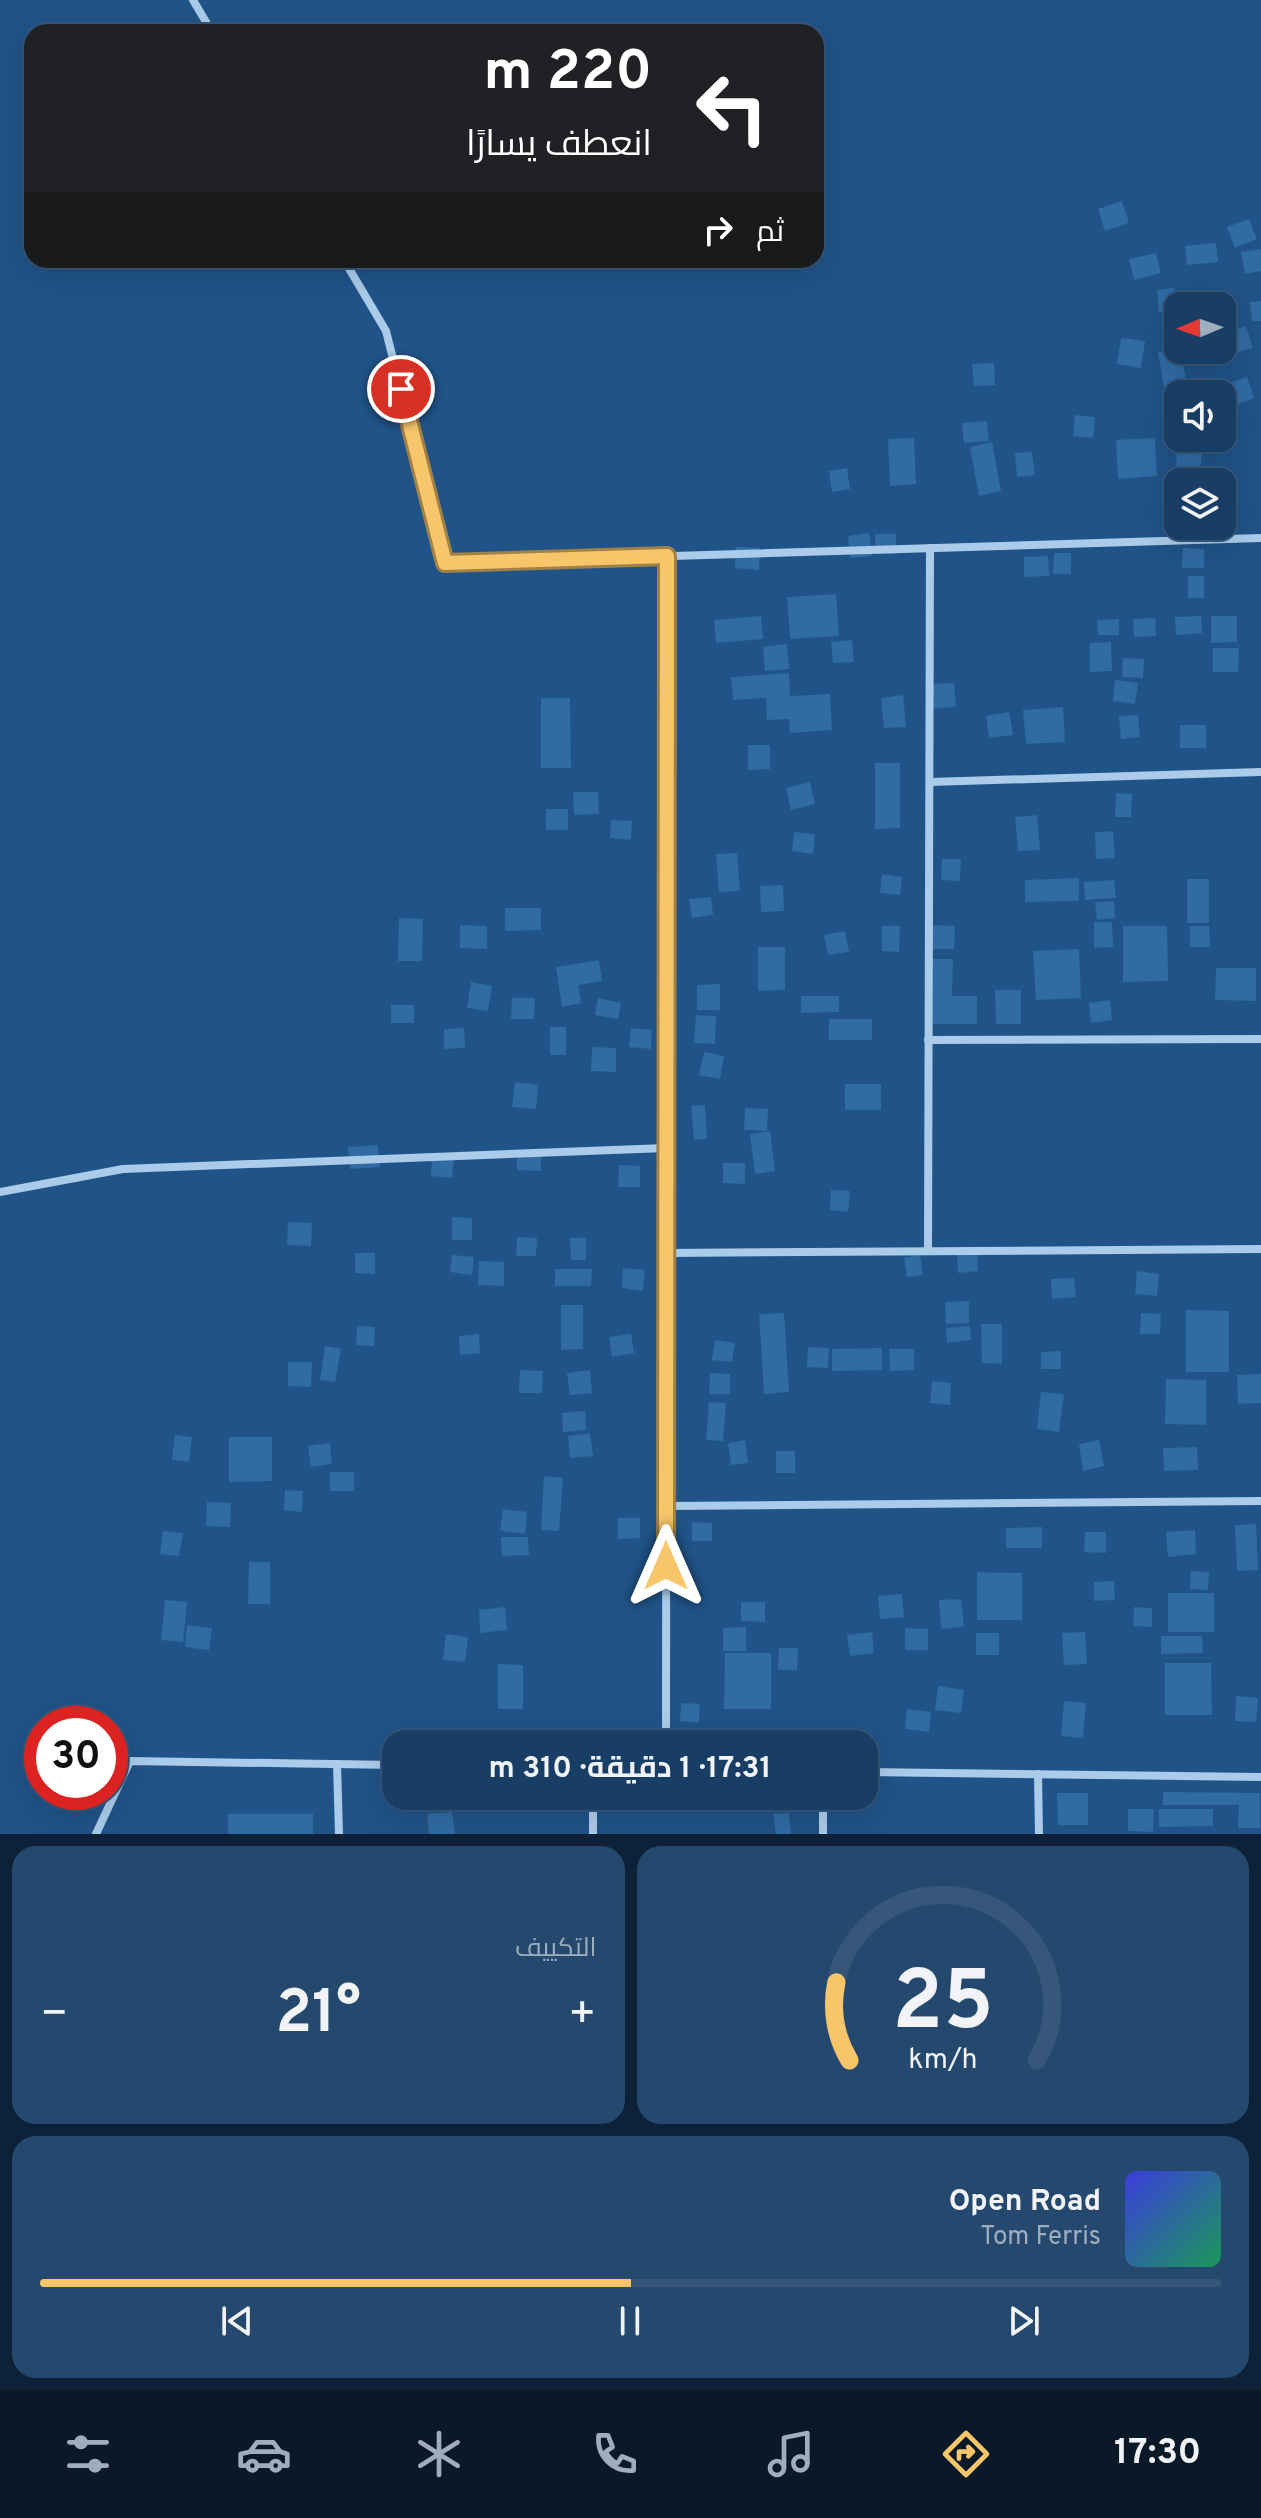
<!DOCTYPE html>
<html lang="ar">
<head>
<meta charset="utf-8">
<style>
	:root { --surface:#183e65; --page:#25496e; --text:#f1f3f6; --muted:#9faebf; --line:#365779; --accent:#f7c66b }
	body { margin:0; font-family:Overpass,Cairo,sans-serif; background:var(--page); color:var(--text); direction:rtl; height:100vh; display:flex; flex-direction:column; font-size:30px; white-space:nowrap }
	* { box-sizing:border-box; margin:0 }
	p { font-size:26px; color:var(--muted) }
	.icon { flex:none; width:44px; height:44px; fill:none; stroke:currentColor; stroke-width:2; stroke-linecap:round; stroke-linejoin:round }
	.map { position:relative; height:1834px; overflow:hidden; direction:ltr }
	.panel { display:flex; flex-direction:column; gap:12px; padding:12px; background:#0d2238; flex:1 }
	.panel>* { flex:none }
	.hud { position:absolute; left:24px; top:24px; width:800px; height:244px; border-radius:24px; box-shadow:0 8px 32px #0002,0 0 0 2px var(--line); direction:rtl; background:#202124; color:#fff; overflow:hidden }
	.needle { width:52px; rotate:268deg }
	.fabs { position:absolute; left:1164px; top:292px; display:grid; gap:16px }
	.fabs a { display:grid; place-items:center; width:72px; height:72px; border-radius:16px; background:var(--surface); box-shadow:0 8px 32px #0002,0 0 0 2px var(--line); font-size:40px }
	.speed { position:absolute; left:24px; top:1706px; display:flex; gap:16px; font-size:40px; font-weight:700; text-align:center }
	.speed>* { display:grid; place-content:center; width:104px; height:104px; border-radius:50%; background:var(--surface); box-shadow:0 8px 32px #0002,0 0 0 2px var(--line); line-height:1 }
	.speed .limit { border:12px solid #d22; background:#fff; color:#111 }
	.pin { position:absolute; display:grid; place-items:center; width:68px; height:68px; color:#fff; margin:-34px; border:4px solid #fff; border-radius:50%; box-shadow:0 2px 8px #0007 }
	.me { position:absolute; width:88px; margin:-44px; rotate:0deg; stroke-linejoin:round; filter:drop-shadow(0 0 6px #0008) }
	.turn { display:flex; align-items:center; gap:28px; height:168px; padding:0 40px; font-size:36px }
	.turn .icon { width:104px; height:104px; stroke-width:2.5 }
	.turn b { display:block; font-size:56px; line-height:68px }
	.then { display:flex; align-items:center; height:76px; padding:0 40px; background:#0003; gap:16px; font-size:30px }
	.big { font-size:60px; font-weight:700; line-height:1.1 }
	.panel .card { flex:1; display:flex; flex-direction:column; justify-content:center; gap:12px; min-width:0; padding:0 28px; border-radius:24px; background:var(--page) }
	.panel .dial { align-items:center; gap:0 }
	.dial svg { height:208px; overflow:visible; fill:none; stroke:var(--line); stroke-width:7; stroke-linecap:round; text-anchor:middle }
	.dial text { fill:var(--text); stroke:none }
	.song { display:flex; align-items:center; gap:24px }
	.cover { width:96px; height:96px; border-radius:12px; background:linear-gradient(135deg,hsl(240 70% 55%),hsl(150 70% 35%)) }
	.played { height:8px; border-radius:4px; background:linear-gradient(90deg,var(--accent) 50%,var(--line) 50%) }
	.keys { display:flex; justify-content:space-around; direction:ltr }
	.heat { display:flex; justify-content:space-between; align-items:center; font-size:44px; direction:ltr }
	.panel .tiles { flex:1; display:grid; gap:12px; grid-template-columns:1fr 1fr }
	.card:last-child { grid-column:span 2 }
	.trip { position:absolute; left:382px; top:1730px; width:496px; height:80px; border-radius:24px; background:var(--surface); box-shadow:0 8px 32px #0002,0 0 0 2px var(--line); font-weight:700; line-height:80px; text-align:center; direction:rtl }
	.menu { display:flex; height:128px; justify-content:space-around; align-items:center; background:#0a1928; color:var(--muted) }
	.menu .icon { width:56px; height:56px }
	.menu .current { color:var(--accent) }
	.menu b { font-size:36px; color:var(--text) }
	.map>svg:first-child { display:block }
</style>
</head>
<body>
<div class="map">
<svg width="1261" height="1834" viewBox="0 0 1261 1834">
	<rect width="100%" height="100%" fill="#205387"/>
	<!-- building -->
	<g fill="#306ba4">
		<polygon points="1122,201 1129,223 1105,231 1098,209"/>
		<polygon points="1249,219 1257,239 1235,248 1227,227"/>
		<polygon points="1216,243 1218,262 1187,265 1185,246"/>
		<polygon points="1261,249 1261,271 1245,274 1241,252"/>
		<polygon points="1156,253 1161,273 1134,280 1129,259"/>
		<polygon points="1174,288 1177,310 1159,313 1157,290"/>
		<polygon points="1261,301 1261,321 1252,321 1250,302"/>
		<polygon points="1246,326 1253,348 1232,354 1226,333"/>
		<polygon points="1121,338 1145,341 1141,368 1117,364"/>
		<polygon points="1178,348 1181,350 1187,389 1165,393 1158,352"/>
		<polygon points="994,363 995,385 974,386 972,364"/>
		<polygon points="1247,377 1254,398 1233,406 1226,384"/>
		<polygon points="1075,415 1095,417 1093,438 1073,436"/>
		<polygon points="987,421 989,441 964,443 962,423"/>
		<polygon points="914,438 916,484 890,486 888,439"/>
		<polygon points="1155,438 1157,476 1118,479 1116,440"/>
		<polygon points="992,442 1001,491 979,496 970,447"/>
		<polygon points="1177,450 1202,452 1200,473 1176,472"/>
		<polygon points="1032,452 1035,475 1017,477 1015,453"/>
		<polygon points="847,468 850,489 832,492 829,471"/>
		<polygon points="869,533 872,556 850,558 848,536"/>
		<polygon points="875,534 896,534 896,554 876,554"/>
		<polygon points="736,547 760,548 759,570 735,568"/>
		<polygon points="1183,548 1204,549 1204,568 1182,568"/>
		<polygon points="1054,553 1071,553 1071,574 1053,574"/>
		<polygon points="1048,556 1049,576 1024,577 1024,557"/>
		<rect x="1188" y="576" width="16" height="22"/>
		<polygon points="836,594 839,636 790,639 787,597"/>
		<polygon points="761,616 763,639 716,643 714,620"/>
		<polygon points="1201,616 1202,633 1176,635 1175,617"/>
		<polygon points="1211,616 1237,616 1237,642 1211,643"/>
		<polygon points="1155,618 1156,636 1134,637 1133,619"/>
		<polygon points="1119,619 1119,635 1098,635 1097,620"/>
		<polygon points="852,640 854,662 833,663 831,642"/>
		<polygon points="1111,642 1112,671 1090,672 1090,643"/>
		<polygon points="787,644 789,669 765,671 763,647"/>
		<polygon points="1213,648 1239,648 1238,672 1213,672"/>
		<polygon points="1123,658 1144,659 1143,678 1122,677"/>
		<polygon points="789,673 790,696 830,694 832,730 790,733 789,719 767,720 766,698 733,700 731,677"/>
		<polygon points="1115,680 1138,683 1135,704 1113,701"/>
		<polygon points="954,683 956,707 930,709 929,684"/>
		<polygon points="903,695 906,727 884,728 881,698"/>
		<polygon points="541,698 570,698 571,768 541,768"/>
		<polygon points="1063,707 1065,742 1026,744 1023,710"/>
		<polygon points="1009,712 1013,735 989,738 986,716"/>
		<polygon points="1138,715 1140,737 1121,739 1119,716"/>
		<rect x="1180" y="725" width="26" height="23"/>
		<polygon points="748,745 770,745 770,769 748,770"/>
		<polygon points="875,763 900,763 900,828 875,829"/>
		<polygon points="810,782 815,804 791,810 786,788"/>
		<polygon points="573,792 598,792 599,814 574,815"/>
		<polygon points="1116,793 1132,794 1131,817 1115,817"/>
		<rect x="546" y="809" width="22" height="21"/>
		<polygon points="1037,815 1040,850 1018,851 1015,817"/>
		<polygon points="611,820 632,821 631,840 610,838"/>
		<polygon points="1113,831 1115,858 1096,859 1095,832"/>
		<polygon points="794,832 815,834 813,854 792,851"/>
		<polygon points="737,853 740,891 719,892 716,854"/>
		<polygon points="942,859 961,859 960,881 941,880"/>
		<polygon points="882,874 902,877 900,895 880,893"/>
		<polygon points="1079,878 1079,901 1025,902 1025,880"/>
		<rect x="1187" y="879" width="22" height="44"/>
		<polygon points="1114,880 1116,898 1085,900 1084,882"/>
		<polygon points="783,885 784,911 761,912 760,886"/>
		<polygon points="711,897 713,915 692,918 689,899"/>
		<polygon points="1114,901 1115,918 1097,920 1095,902"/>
		<polygon points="505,908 541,908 541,930 505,931"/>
		<polygon points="399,918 423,919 422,961 398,961"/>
		<polygon points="1094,922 1112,922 1113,947 1094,948"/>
		<polygon points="460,925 487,926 487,949 460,948"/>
		<polygon points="931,925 955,926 954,949 931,949"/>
		<polygon points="882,926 900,926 899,952 882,951"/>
		<polygon points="1123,926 1167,926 1168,981 1123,982"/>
		<polygon points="1190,926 1209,926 1210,947 1190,947"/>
		<polygon points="845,931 849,952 828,955 824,935"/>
		<polygon points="758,947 785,947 785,990 758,991"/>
		<polygon points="1079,949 1081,998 1036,1000 1033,951"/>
		<polygon points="932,959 953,959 952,996 977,996 977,1024 933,1024"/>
		<polygon points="599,960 602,981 578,985 581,1003 562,1007 556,967"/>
		<polygon points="1216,968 1256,968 1256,1001 1215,1000"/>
		<polygon points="471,982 492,986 488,1011 467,1008"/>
		<polygon points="720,984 720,1010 697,1010 697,985"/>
		<polygon points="995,990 1021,990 1021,1024 996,1024"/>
		<polygon points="801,996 839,996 839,1012 801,1013"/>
		<polygon points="512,998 535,998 534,1019 511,1019"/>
		<polygon points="598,998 621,1003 618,1019 595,1015"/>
		<polygon points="1110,1000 1112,1020 1091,1023 1089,1003"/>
		<rect x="391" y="1005" width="23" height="18"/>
		<polygon points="696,1015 716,1016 715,1044 694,1043"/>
		<rect x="829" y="1019" width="43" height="21"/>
		<rect x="550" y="1027" width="16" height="28"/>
		<polygon points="464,1028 465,1048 444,1049 444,1029"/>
		<polygon points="631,1028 652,1030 651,1049 629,1047"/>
		<polygon points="592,1047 616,1048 616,1072 591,1071"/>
		<polygon points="704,1052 724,1056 720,1079 699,1075"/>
		<polygon points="515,1082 538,1085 536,1109 512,1107"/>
		<rect x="845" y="1084" width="36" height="26"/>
		<polygon points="705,1105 707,1139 694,1140 691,1106"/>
		<polygon points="745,1108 768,1109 767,1131 744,1130"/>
		<polygon points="770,1131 775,1171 755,1174 750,1134"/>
		<polygon points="378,1145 380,1167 350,1169 348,1147"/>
		<polygon points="517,1150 541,1150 541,1171 517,1170"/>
		<polygon points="432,1158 454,1159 452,1178 431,1176"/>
		<polygon points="723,1163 745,1163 745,1184 723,1183"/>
		<polygon points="619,1165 640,1166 640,1187 618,1187"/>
		<polygon points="831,1190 850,1191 848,1212 830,1210"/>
		<polygon points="452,1217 472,1218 472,1240 452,1240"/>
		<polygon points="288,1222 312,1223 311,1246 287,1245"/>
		<polygon points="517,1237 537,1238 536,1256 516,1256"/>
		<polygon points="570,1238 586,1238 586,1260 571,1260"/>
		<polygon points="355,1253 375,1253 375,1274 355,1273"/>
		<polygon points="977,1253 978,1271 958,1273 957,1254"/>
		<polygon points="452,1255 474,1257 472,1275 450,1272"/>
		<polygon points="920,1255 923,1275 907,1277 904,1258"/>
		<polygon points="479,1261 504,1262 504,1286 478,1285"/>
		<polygon points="623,1268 645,1270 643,1291 622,1288"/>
		<polygon points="555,1269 592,1269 591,1286 555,1286"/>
		<polygon points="1137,1271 1159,1274 1157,1296 1135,1294"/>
		<polygon points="1074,1278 1076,1297 1052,1299 1051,1279"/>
		<polygon points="969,1301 969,1323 946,1324 945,1302"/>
		<polygon points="561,1305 583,1305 583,1349 561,1350"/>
		<polygon points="1186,1310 1229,1311 1229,1372 1186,1372"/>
		<polygon points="784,1313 789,1392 764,1394 759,1314"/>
		<polygon points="1141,1313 1161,1314 1160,1334 1140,1334"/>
		<polygon points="981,1324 1002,1324 1002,1364 982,1363"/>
		<polygon points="357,1326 375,1327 374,1346 356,1345"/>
		<polygon points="970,1326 971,1340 947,1343 946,1328"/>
		<polygon points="479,1334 480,1353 460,1355 459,1336"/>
		<polygon points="631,1334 634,1353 612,1357 609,1337"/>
		<polygon points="715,1340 735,1343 732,1362 712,1360"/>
		<polygon points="325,1346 341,1349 335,1382 320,1380"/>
		<polygon points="808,1347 829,1348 828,1368 807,1367"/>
		<polygon points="882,1348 882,1370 832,1371 832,1349"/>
		<polygon points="889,1349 914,1349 914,1370 890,1371"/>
		<polygon points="1061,1351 1061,1369 1041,1369 1041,1352"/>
		<polygon points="288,1362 312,1362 311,1387 288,1386"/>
		<polygon points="520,1370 543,1371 542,1393 519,1393"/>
		<polygon points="590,1370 592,1393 570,1395 567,1373"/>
		<polygon points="710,1373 730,1374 730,1394 709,1394"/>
		<polygon points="1261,1374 1261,1403 1238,1404 1237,1375"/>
		<polygon points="1166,1379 1206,1380 1206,1425 1165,1424"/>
		<polygon points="932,1381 951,1383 950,1405 930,1403"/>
		<polygon points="1041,1392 1064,1394 1059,1432 1037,1429"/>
		<polygon points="709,1402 726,1403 723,1441 706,1440"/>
		<polygon points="585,1411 586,1430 563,1432 562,1413"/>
		<polygon points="590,1433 593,1456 570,1458 568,1436"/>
		<polygon points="175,1435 192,1437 189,1462 172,1460"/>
		<polygon points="229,1437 272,1437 272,1481 229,1482"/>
		<polygon points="745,1440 748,1463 731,1465 728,1443"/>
		<polygon points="1099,1440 1104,1466 1083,1471 1079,1444"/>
		<polygon points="330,1443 332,1464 311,1467 308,1446"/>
		<polygon points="1197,1447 1198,1470 1164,1471 1163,1448"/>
		<rect x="776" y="1451" width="19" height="22"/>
		<rect x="330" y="1472" width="24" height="19"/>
		<polygon points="544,1476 563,1478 559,1531 541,1530"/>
		<polygon points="285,1490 303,1491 302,1512 284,1510"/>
		<polygon points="207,1502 231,1503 230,1527 206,1526"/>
		<polygon points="503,1509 527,1512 525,1534 500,1531"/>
		<polygon points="618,1518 640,1518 640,1538 618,1539"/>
		<polygon points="692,1522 712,1523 712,1541 692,1541"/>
		<polygon points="1256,1524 1258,1570 1237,1571 1235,1525"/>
		<polygon points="1042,1527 1042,1548 1006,1548 1006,1528"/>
		<polygon points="1195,1530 1196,1554 1168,1557 1166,1532"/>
		<polygon points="163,1531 183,1533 179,1556 160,1554"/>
		<polygon points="1085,1532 1106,1532 1106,1553 1084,1552"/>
		<polygon points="501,1537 528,1537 529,1555 502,1556"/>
		<polygon points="249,1562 270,1562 270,1604 248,1604"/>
		<polygon points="1191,1571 1209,1572 1208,1590 1190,1589"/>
		<polygon points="977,1572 1022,1573 1022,1620 977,1620"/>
		<polygon points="1114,1581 1115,1600 1094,1601 1094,1582"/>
		<rect x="1168" y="1593" width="46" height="39"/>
		<polygon points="902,1594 904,1617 880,1619 878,1596"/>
		<polygon points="961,1599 964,1627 941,1629 939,1600"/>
		<polygon points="165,1600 187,1602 183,1642 161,1640"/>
		<polygon points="741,1602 765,1602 765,1622 741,1621"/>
		<polygon points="505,1607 507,1630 480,1633 479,1610"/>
		<polygon points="1134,1607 1152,1608 1152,1627 1133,1626"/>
		<polygon points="187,1625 212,1628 209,1650 185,1647"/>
		<polygon points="746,1627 746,1651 723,1651 723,1628"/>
		<polygon points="905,1628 928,1629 928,1650 905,1650"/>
		<polygon points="872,1632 874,1653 850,1656 847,1635"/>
		<polygon points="1085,1632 1087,1664 1064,1665 1062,1633"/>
		<rect x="976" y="1633" width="23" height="22"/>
		<polygon points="446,1634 468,1637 465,1662 443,1660"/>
		<polygon points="1161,1636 1202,1636 1203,1653 1161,1654"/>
		<polygon points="779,1648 798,1648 797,1670 778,1670"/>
		<polygon points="725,1653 771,1653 771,1709 724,1709"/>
		<polygon points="1165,1663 1211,1663 1212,1715 1165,1715"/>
		<polygon points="498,1664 523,1665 523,1709 498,1709"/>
		<polygon points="938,1686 964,1690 961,1713 935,1710"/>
		<polygon points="1236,1696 1258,1698 1256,1722 1235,1721"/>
		<polygon points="1064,1701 1086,1703 1083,1738 1061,1736"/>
		<polygon points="681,1703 700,1704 699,1723 680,1721"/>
		<polygon points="907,1709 931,1712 929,1732 905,1729"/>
		<polygon points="1163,1792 1260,1793 1260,1828 1238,1828 1239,1805 1163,1805"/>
		<polygon points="1057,1793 1088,1793 1088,1825 1058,1825"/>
		<polygon points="1128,1809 1154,1809 1153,1832 1128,1831"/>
		<polygon points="1159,1809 1213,1809 1213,1826 1159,1827"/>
		<polygon points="452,1812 455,1834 429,1834 427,1814"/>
		<polygon points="789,1813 791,1834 776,1834 773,1814"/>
		<rect x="228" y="1814" width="85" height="20"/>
	</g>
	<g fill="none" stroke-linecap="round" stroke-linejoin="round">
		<!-- minor -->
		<g stroke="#aacbea" stroke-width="8">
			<polyline points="193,0 212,32"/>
			<polyline points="344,260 386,331 445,563 1261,538"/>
			<polyline points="930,782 1261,772"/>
			<polyline points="928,1040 1261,1039"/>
			<polyline points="0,1192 123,1169 666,1148"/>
			<polyline points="928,1251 930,548"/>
			<polyline points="666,1253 1261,1249"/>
			<polyline points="666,1506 1261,1501"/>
			<polyline points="666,1744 667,556"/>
			<polyline points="337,1764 339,1834"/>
			<polyline points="864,1772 1261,1777"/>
			<polyline points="1038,1774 1039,1834"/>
			<polyline points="593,1796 593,1834"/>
			<polyline points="823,1796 823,1834"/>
			<polyline points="96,1834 130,1761 396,1765"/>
		</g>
	</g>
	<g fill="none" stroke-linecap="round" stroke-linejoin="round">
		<!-- route casing -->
		<g stroke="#a18146" stroke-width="20">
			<polyline id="route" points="401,389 445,563 667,556 666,1566"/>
		</g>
		<!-- route -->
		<use href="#route" stroke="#f7c66b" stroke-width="14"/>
	</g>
</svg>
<div class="fabs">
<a><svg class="needle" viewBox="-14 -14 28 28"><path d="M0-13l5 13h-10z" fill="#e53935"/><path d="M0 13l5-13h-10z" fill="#9faebf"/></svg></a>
<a><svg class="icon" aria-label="sound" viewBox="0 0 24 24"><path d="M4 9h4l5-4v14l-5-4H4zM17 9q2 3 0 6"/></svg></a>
<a><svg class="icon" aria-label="layers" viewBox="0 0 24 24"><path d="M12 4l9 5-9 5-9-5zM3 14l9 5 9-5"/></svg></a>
</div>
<div class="speed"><div class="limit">30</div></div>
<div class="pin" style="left:401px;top:389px;background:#d93025"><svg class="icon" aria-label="arrive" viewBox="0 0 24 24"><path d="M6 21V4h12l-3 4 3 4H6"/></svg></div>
<svg class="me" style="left:666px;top:1566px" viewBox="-20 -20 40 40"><path d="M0-17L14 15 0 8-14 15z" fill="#f7c66b" stroke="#fff" stroke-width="4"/></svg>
<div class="trip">17:31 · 1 دقيقة · 310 m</div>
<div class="hud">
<div class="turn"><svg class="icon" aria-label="left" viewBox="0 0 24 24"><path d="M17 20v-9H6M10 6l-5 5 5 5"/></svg><div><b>220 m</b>انعطف يسارًا</div></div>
<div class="then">ثم<svg class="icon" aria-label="right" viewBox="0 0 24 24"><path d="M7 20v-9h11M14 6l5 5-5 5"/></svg></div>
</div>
</div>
<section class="panel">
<div class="tiles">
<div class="card dial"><svg viewBox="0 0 100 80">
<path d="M14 69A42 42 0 1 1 86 69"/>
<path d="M14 69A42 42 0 0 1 9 39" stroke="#f7c66b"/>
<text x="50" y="56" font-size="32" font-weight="700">25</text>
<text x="50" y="72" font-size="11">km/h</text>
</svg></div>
<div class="card"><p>التكييف</p>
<div class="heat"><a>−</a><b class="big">21°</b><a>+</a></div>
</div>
<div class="card">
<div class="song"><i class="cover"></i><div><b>Open Road</b><p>Tom Ferris</p></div></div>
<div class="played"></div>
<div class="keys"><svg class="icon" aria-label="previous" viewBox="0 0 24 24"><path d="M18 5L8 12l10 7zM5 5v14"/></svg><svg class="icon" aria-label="pause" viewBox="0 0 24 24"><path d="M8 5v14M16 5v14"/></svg><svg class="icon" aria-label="next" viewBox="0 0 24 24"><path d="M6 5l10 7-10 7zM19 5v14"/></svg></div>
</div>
</div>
</section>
<nav class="menu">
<b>17:30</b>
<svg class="icon current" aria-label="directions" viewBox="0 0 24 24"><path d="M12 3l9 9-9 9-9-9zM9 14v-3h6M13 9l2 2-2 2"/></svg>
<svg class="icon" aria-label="music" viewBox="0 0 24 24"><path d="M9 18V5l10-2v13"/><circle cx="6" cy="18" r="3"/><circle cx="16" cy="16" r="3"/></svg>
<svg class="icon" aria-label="phone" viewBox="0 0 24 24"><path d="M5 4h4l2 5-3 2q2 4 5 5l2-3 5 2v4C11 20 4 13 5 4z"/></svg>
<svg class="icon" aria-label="climate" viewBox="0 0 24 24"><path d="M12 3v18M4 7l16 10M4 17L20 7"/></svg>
<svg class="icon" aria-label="car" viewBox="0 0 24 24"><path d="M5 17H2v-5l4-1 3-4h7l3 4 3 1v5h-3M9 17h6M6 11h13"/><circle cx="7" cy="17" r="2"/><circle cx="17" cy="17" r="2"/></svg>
<svg class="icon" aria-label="filters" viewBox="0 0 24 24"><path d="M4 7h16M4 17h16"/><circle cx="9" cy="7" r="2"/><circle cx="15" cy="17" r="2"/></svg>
</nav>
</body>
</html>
